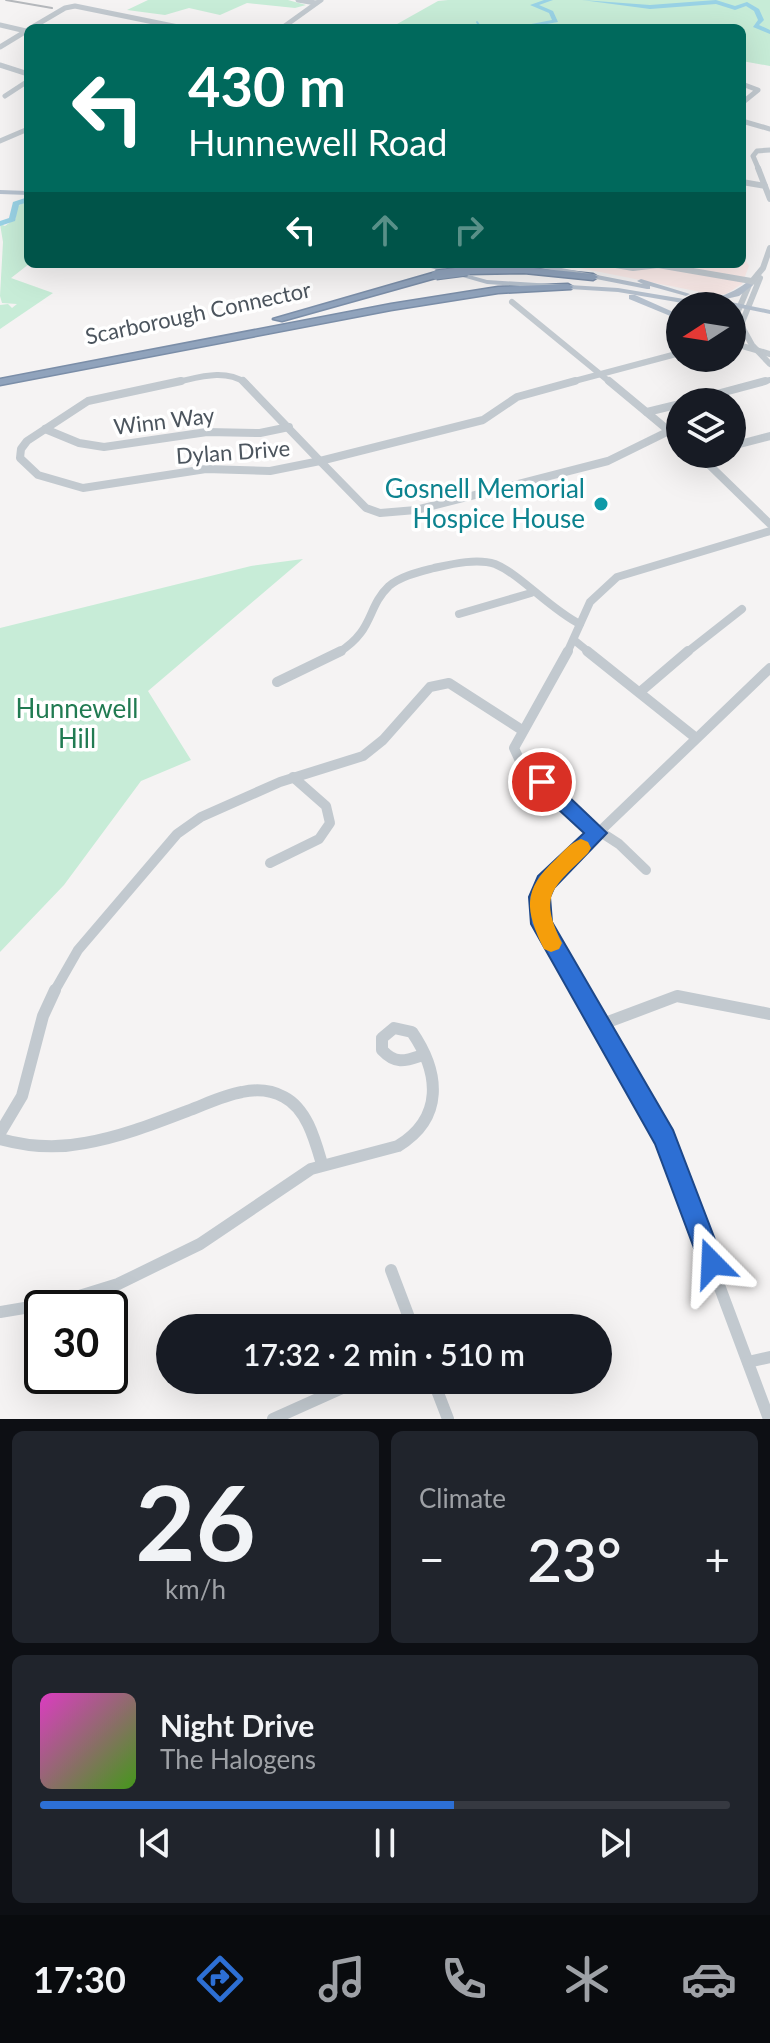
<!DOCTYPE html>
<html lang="en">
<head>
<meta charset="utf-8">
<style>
	:root { --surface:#171b24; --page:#20242c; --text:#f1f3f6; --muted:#9ea1a6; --line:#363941; --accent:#2d6fd4 }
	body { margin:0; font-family:Lato,sans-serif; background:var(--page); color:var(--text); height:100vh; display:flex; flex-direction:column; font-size:30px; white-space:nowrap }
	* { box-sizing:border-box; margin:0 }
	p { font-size:26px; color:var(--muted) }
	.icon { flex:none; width:44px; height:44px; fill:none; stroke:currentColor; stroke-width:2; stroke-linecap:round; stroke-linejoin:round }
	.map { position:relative; height:1419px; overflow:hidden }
	.sheet { display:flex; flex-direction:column; gap:12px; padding:12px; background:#0d0f14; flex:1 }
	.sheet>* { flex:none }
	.banner { position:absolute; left:24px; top:24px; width:722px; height:244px; border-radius:12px; box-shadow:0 8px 32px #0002; background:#00695c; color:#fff; overflow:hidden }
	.needle { width:52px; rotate:258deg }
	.buttons { position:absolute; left:666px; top:292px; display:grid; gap:16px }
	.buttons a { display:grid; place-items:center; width:80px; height:80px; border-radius:50%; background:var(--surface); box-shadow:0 8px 32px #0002; font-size:40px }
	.speed { position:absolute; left:24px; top:1290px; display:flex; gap:16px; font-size:40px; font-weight:700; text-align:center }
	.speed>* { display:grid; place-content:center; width:104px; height:104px; border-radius:50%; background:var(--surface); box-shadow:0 8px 32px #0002; line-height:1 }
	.speed .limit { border:4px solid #111; border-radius:12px; background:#fff; color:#111 }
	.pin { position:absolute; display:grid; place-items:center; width:68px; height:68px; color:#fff; margin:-34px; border:4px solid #fff; border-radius:50%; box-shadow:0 2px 8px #0007 }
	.me { position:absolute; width:88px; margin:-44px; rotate:339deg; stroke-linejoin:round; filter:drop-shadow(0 0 6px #0008) }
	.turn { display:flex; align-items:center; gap:28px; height:168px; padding:0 32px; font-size:36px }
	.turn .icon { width:104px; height:104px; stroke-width:2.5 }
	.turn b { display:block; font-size:56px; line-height:68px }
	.lanes { display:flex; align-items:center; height:76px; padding:0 32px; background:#0003; justify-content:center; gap:40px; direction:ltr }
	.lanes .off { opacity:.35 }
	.big { font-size:60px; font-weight:600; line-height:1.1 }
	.sheet .widget { flex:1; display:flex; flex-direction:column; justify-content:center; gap:12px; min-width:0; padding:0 28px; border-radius:12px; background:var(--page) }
	.sheet .dial { align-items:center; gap:0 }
	.dial b { font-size:104px; line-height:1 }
	.song { display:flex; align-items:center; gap:24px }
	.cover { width:96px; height:96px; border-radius:12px; background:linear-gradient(135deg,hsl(310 70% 55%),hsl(100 70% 35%)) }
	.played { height:8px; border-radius:4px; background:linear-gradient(90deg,var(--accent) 60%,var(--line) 60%) }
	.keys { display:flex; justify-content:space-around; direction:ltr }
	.heat { display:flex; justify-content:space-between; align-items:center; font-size:44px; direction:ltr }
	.sheet .tiles { flex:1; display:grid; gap:12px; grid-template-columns:1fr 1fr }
	.widget:last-child { grid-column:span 2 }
	.trip { position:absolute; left:156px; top:1314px; width:456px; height:80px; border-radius:40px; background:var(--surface); box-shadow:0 8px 32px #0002; font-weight:600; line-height:80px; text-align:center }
	.tabs { display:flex; height:128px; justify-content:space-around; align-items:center; background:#090b0e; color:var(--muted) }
	.tabs .icon { width:56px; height:56px }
	.tabs .active { color:var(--accent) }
	.tabs b { font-size:36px; color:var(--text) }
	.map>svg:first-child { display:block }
</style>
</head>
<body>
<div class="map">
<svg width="770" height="1419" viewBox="0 0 770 1419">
	<rect width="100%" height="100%" fill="#f5f3f3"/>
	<!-- medical -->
	<polygon fill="#faeae8" points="742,255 749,266 742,284 726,294 716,295 559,264 742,264"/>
	<!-- green -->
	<g fill="#c7ecd7">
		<polygon points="148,0 288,0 306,5 295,8 247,3 220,15 189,8 165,15 127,10"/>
		<polygon points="448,0 770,0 770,66 742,61 742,28 390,28 438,1"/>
		<polygon points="28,200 29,264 11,278 53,293 0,329 0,305 8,304 12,308 17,304 2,303 0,296 3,242 0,224 5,226 16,218 15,208"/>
		<polygon points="303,559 148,691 191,760 141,781 64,885 0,952 0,628 251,566"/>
	</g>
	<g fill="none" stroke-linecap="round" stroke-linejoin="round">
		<!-- stream -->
		<polyline stroke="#99d2e5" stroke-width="2" points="477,22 481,28"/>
		<!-- river -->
		<g fill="#99d2e5" fill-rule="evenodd">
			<polygon points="544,0 553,0 539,5 553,11 558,22 525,28 511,28 552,20 549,13 530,5"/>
			<polygon points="582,0 650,5 716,0 735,6 747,2 759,9 764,20 759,25 770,30 770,34 753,27 758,20 754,11 746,6 735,10 716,4 650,9"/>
			<polygon points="28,197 28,202 19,205 15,221 0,226 0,221 9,218 13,202"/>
		</g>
		<!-- highway casing -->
		<g stroke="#7b8ea8" stroke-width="3">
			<g id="highway">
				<polygon points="524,267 593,274 598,277 593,280 524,273 467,274 462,271 467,268"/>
				<polygon points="436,272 441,275 439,277 282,321 273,319"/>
				<polygon points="568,284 573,287 571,289 498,293 391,310 0,385 0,379 391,304 498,287"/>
			</g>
		</g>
		<!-- minor-far4 -->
		<g stroke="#c2c9cf" stroke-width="5">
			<polyline points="298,0 316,3"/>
			<polyline points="0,25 26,31"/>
			<polyline points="31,28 65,8 75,6 183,28"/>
			<polyline points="282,28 321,0"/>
			<polyline points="0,47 28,30"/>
			<polyline points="0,65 28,74"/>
			<polyline points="742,84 758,90 742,103"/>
			<polyline points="5,96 28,81"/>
			<polyline points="742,121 770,129"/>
			<polyline points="0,141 28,129"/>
			<polyline points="759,170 753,156 757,151 770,150"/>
		</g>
		<!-- minor-far3 -->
		<g stroke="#c2c9cf" stroke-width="6">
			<polyline points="758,168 770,199"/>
			<polyline points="742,182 765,186"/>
			<polyline points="610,264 633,268 658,265 757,282"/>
			<polyline points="512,302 611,383"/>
			<polyline points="732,325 749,285 763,268 770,248"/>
			<polyline points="741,325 752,345 770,364"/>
			<polyline points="732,334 741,325 760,278"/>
			<polyline points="732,343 770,354"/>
			<path d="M172 383C198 378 223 368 246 383"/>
			<polyline points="567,383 680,353"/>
			<polyline points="757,383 770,380"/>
		</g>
		<!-- minor-far2 -->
		<g stroke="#c2c9cf" stroke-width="8">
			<polyline points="181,381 88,401 27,441 21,449 20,458 38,475 83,488 206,469 270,471 320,461"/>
			<polyline points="243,381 320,461"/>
			<polyline points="609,381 680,440"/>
			<polyline points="687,402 765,381"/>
			<polyline points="647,412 680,404"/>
			<polyline points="45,429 79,443 104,447 207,432 260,433 289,427"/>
			<polyline points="732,446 770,436"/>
			<polyline points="698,454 770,524"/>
			<polyline points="320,461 366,508 380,513 416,510 608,461 669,431"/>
			<polyline points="320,461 483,420 517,397 575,381"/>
			<polyline points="459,614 531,593"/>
			<polyline points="574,640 590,653"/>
			<path d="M338 653C375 630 366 608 389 586 401 576 419 572 434 568 452 564 477 558 495 564 520 574 551 610 580 624"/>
			<polyline points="567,653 590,602 617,577 770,531"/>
			<polyline points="686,653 742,609"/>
		</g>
		<!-- minor-far1 -->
		<g stroke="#c2c9cf" stroke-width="10">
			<polyline points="568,651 514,748 521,763 597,833"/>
			<polyline points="587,651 696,738"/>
			<polyline points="277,682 341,651"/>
			<polyline points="640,692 688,651"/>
			<polyline points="599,831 619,844 646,870"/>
			<polyline points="270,863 319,839 330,823 326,806 293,777"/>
			<polyline points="54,992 78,950 177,834 201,817 280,782 363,756 383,740 430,687 449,683 522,730"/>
			<path d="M580 992C562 961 528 922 544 885L770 668"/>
		</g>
		<!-- minor -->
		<g stroke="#c2c9cf" stroke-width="12">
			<polyline points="579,990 664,1138 769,1419"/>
			<polyline points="600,1025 677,996 770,1014"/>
			<polyline points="0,1133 22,1096 43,1016 55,990"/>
			<path d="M0 1139C29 1147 55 1149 85 1143 121 1137 156 1123 190 1110 206 1104 224 1095 242 1092 256 1089 271 1090 284 1097 307 1109 315 1140 322 1164"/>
			<polyline points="391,1270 413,1328"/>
			<path d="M0 1312 60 1302 118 1284 200 1244 311 1169 398 1146C444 1118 440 1073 412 1032L394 1028 382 1038V1050C396 1065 405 1061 423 1055"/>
			<polyline points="748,1362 770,1357"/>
			<polyline points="433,1380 448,1419"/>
			<polyline points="273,1419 360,1380"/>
		</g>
		<!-- major -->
		<g fill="#b6c1ce" fill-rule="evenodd">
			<polygon points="0,190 28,191 28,195 0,194"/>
			<polygon points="417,264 429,264 487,280 618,288 714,304 718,306 700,306 618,292 487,284"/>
			<polygon points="526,264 541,264 643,284 637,281 641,279 690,294 686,296 650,286 650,289 647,289 530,266"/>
			<path d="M746 283 753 285 739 296 721 300 770 310V314L707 301 703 299 707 297C720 299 735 291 746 283Z"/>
			<polygon points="629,295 635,295 680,315 680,320 629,299"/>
		</g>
		<!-- highway -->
		<use href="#highway" fill="#90a3bc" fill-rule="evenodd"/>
		<!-- rail -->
		<polyline stroke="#b5b8bc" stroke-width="2" points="6,0 52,8"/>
		<!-- highway-bridge casing -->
		<g stroke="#7b8ea8" stroke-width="11" stroke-linecap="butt">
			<polyline id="highway-bridge" points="436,275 467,271"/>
		</g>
		<!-- highway-bridge -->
		<use href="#highway-bridge" stroke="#90a3bc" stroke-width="9"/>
	</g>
	<!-- route -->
	<polygon fill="#2d6fd4" stroke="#1d488a" stroke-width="2" points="542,775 548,777 607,833 554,888 550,897 552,922 673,1130 724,1263 721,1272 712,1276 703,1272 655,1144 531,924 529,897 538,876 584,833 535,788 532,782 535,777"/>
	<!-- slow -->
	<path fill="#f59e0b" d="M581 839 588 842 591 848 588 853C553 888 538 894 562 943L559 949 551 952 544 949C525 910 522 890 556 859 564 851 570 843 581 839Z"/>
	<!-- markers -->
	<circle fill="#0f9aa8" stroke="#fff" stroke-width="3" cx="601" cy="504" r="8"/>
	<g text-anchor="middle" stroke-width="7" stroke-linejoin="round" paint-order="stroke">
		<!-- far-street labels -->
		<g font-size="22" fill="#4c555e" stroke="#fff">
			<text transform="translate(198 313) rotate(-12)" y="8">Scarborough Connector</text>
			<text transform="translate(164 421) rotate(-7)" y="8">Winn Way</text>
			<text transform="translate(233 452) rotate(-4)" y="8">Dylan Drive</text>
		</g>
		<!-- culture labels -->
		<g font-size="26" fill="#0d838f" stroke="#fff" text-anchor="end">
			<text x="585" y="498">Gosnell Memorial<tspan x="585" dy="30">Hospice House</tspan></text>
		</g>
		<!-- park labels -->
		<g font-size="26" fill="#217b52" stroke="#fff">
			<text x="77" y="718">Hunnewell<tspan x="77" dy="30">Hill</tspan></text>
		</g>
	</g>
</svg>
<div class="buttons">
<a><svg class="needle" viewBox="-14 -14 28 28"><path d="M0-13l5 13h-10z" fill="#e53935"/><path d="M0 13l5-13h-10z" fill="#9ea1a6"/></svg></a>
<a><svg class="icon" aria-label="layers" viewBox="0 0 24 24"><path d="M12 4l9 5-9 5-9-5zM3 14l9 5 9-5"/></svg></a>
</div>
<div class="speed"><div class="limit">30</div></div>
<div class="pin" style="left:542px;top:782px;background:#d93025"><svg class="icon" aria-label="arrive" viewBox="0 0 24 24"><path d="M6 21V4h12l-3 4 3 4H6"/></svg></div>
<svg class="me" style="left:712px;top:1263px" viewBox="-20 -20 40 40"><path d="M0-17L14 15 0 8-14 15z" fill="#2d6fd4" stroke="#fff" stroke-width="4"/></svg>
<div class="trip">17:32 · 2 min · 510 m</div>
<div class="banner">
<div class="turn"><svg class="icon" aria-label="left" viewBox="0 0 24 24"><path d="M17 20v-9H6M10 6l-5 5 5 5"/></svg><div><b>430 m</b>Hunnewell Road</div></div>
<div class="lanes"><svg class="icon" aria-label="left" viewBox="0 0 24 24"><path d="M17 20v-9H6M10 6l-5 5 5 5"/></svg><svg class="icon off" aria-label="ahead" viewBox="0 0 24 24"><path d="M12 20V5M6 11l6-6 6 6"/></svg><svg class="icon off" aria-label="right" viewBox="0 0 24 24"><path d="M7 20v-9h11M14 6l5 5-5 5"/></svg></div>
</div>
</div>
<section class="sheet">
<div class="tiles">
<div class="widget dial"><b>26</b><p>km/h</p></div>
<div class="widget"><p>Climate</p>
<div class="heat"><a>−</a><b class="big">23°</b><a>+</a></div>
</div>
<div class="widget">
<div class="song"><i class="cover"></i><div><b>Night Drive</b><p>The Halogens</p></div></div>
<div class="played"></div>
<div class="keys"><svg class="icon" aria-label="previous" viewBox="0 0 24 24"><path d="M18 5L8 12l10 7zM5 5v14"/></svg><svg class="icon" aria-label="pause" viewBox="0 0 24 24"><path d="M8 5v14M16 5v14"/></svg><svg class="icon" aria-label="next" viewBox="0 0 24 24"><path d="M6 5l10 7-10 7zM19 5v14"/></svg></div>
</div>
</div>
</section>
<nav class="tabs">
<b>17:30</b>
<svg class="icon active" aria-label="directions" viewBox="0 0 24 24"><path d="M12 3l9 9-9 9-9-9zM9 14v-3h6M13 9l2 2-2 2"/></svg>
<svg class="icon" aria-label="music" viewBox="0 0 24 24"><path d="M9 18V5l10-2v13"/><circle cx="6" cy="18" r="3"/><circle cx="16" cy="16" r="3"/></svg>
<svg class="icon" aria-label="phone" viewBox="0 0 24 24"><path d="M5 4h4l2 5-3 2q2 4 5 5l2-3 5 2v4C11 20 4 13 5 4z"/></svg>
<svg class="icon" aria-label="climate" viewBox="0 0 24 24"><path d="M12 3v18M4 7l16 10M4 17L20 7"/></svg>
<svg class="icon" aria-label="car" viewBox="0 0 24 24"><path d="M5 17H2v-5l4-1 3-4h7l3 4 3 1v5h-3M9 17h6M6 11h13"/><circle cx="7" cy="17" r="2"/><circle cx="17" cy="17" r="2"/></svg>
</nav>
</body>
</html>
